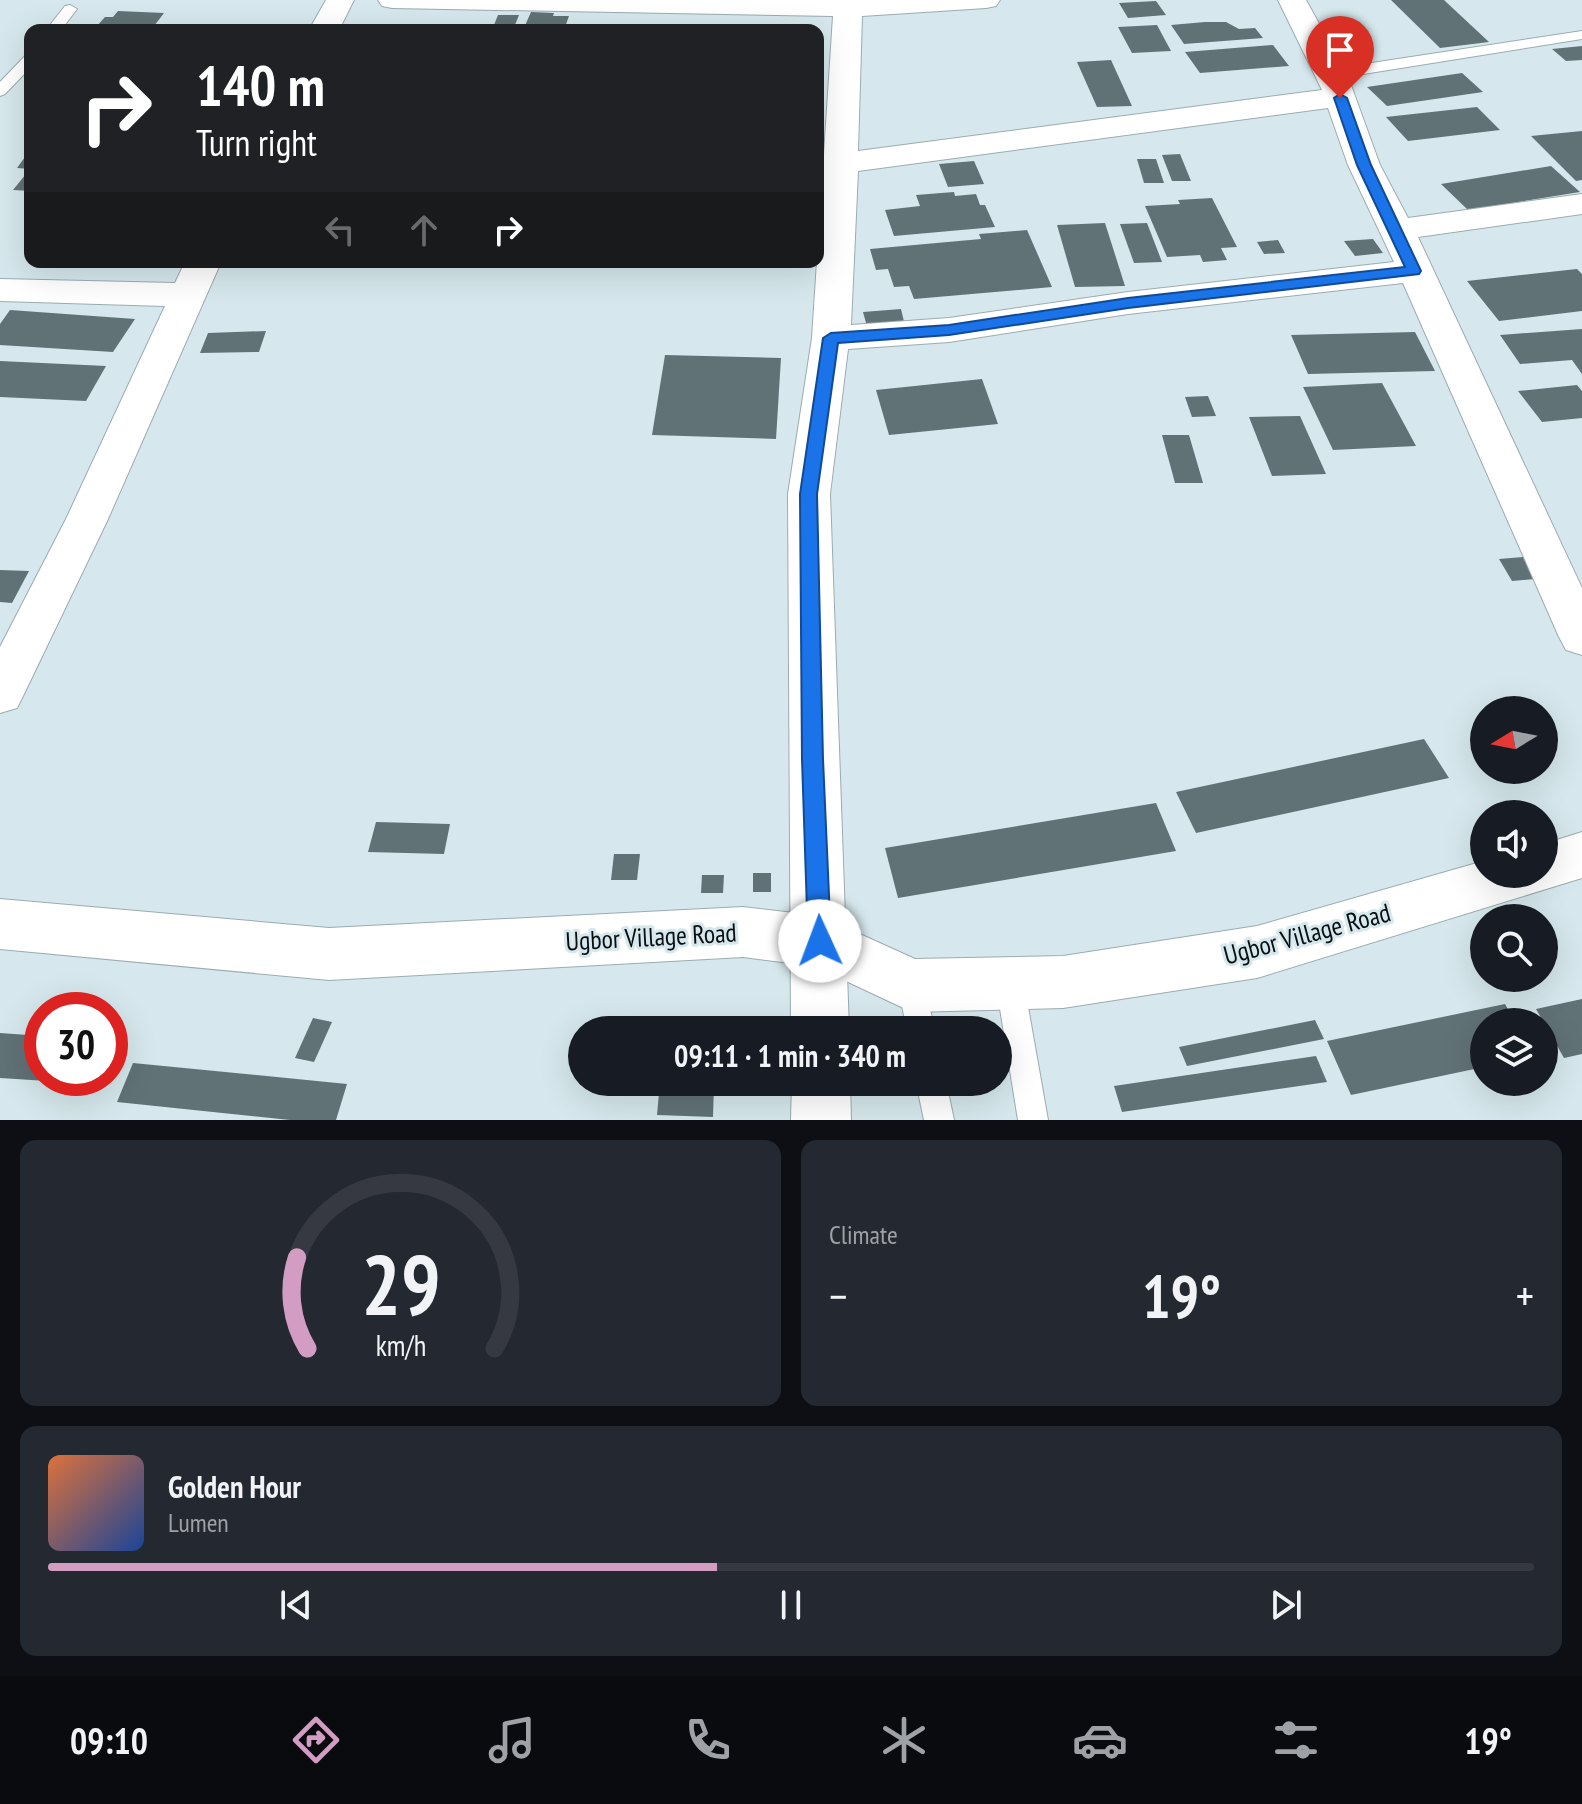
<!DOCTYPE html>
<html lang="en">
<head>
<meta charset="utf-8">
<style>
	:root { --surface:#171b24; --page:#242831; --text:#f1f3f6; --muted:#9ea1a6; --line:#363941; --accent:#d39dc3 }
	body { margin:0; font-family:"PT Sans Narrow",sans-serif; background:var(--page); color:var(--text); height:100vh; display:flex; flex-direction:column; font-size:30px; white-space:nowrap }
	* { box-sizing:border-box; margin:0 }
	p { font-size:26px; color:var(--muted) }
	.icon { flex:none; width:44px; height:44px; fill:none; stroke:currentColor; stroke-width:2; stroke-linecap:round; stroke-linejoin:round }
	.map { position:relative; height:1120px; overflow:hidden }
	.details { display:flex; flex-direction:column; gap:20px; padding:20px; background:#0d0f14; flex:1 }
	.details>* { flex:none }
	.banner { position:absolute; left:24px; top:24px; width:800px; height:244px; border-radius:16px; box-shadow:0 8px 32px #0002; background:#202124; color:#fff; overflow:hidden }
	.needle { width:52px; rotate:260deg }
	.fabs { position:absolute; left:1470px; top:696px; display:grid; gap:16px }
	.fabs a { display:grid; place-items:center; width:88px; height:88px; border-radius:50%; background:var(--surface); box-shadow:0 8px 32px #0002; font-size:40px }
	.speed { position:absolute; left:24px; top:992px; display:flex; gap:16px; font-size:40px; font-weight:700; text-align:center }
	.speed>* { display:grid; place-content:center; width:104px; height:104px; border-radius:50%; background:var(--surface); box-shadow:0 8px 32px #0002; line-height:1 }
	.speed .limit { border:12px solid #d22; background:#fff; color:#111 }
	.pin { position:absolute; display:grid; place-items:center; width:68px; height:68px; color:#fff; margin:-82px -34px; border-radius:50% 50% 50% 0; rotate:-45deg; box-shadow:0 0 8px #0007 }
	.pin .icon { rotate:45deg }
	.me { position:absolute; width:88px; margin:-44px; rotate:358deg; stroke-linejoin:round; filter:drop-shadow(0 0 6px #0008) }
	.turn { display:flex; align-items:center; gap:28px; height:168px; padding:0 40px; font-size:36px }
	.turn .icon { width:104px; height:104px; stroke-width:2.5 }
	.turn b { display:block; font-size:56px; line-height:68px }
	.lanes { display:flex; align-items:center; height:76px; padding:0 40px; background:#0003; justify-content:center; gap:40px; direction:ltr }
	.lanes .off { opacity:.35 }
	.big { font-size:60px; font-weight:600; line-height:1.1 }
	.details .card { flex:1; display:flex; flex-direction:column; justify-content:center; gap:12px; min-width:0; padding:0 28px; border-radius:16px; background:var(--page) }
	.details .dial { align-items:center; gap:0 }
	.dial svg { height:208px; overflow:visible; fill:none; stroke:var(--line); stroke-width:7; stroke-linecap:round; text-anchor:middle }
	.dial text { fill:var(--text); stroke:none }
	.song { display:flex; align-items:center; gap:24px }
	.cover { width:96px; height:96px; border-radius:12px; background:linear-gradient(135deg,hsl(20 70% 55%),hsl(220 70% 35%)) }
	.played { height:8px; border-radius:4px; background:linear-gradient(90deg,var(--accent) 45%,var(--line) 45%) }
	.keys { display:flex; justify-content:space-around; direction:ltr }
	.heat { display:flex; justify-content:space-between; align-items:center; font-size:44px; direction:ltr }
	.details .tiles { flex:1; display:grid; gap:20px; grid-template-columns:1fr 1fr }
	.card:last-child { grid-column:span 2 }
	.trip { position:absolute; left:568px; top:1016px; width:444px; height:80px; border-radius:40px; background:var(--surface); box-shadow:0 8px 32px #0002; font-weight:600; line-height:80px; text-align:center }
	.menu { display:flex; height:128px; justify-content:space-around; align-items:center; background:#090b0e; color:var(--muted) }
	.menu .icon { width:56px; height:56px }
	.menu .selected { color:var(--accent) }
	.menu b { font-size:36px; color:var(--text) }
	.map>svg:first-child { display:block }
</style>
</head>
<body>
<div class="map">
<svg width="1582" height="1120" viewBox="0 0 1582 1120">
	<rect width="100%" height="100%" fill="#d6e8ed"/>
	<!-- building -->
	<g fill="#617276">
		<polygon points="1391,0 1444,0 1489,42 1440,48"/>
		<polygon points="1156,1 1166,15 1128,18 1119,3"/>
		<polygon points="118,11 164,13 151,30 99,30 101,27 96,27 105,17 113,17"/>
		<polygon points="531,12 554,13 553,16 569,16 564,30 523,30"/>
		<polygon points="498,15 519,15 513,30 492,30"/>
		<polygon points="1205,22 1226,22 1239,29 1255,28 1263,38 1184,44 1171,25"/>
		<polygon points="1157,25 1171,51 1132,53 1118,27"/>
		<polygon points="1273,45 1289,66 1200,73 1185,52"/>
		<polygon points="1582,46 1582,60 1566,61 1552,49"/>
		<polygon points="1111,60 1132,106 1097,107 1077,62"/>
		<polygon points="1462,73 1483,92 1387,106 1367,87"/>
		<polygon points="1477,107 1500,130 1408,141 1386,117"/>
		<polygon points="1582,131 1582,180 1576,181 1531,136"/>
		<polygon points="30,150 30,191 13,190 30,169 17,168"/>
		<polygon points="1180,154 1191,181 1172,181 1162,155"/>
		<polygon points="1137,159 1156,159 1164,183 1144,183"/>
		<polygon points="974,161 984,184 948,187 939,164"/>
		<polygon points="1551,166 1580,192 1468,210 1441,184"/>
		<polygon points="954,192 955,196 976,194 980,205 985,205 995,227 894,236 885,210 920,206 916,195"/>
		<polygon points="1212,198 1237,247 1221,248 1227,260 1203,262 1200,255 1167,257 1145,206 1180,204 1178,200"/>
		<polygon points="1105,223 1125,286 1075,287 1057,225"/>
		<polygon points="1147,223 1162,262 1134,263 1120,224"/>
		<polygon points="1027,230 1052,287 914,299 909,286 894,287 888,269 876,270 870,249 981,239 979,234"/>
		<polygon points="1373,239 1383,253 1355,256 1344,241"/>
		<polygon points="1278,240 1285,253 1264,254 1257,242"/>
		<polygon points="389,262 468,262 466,267 388,266"/>
		<polygon points="1577,269 1582,274 1582,311 1499,321 1467,281"/>
		<polygon points="901,309 905,326 868,330 863,312"/>
		<polygon points="10,310 135,319 113,352 0,345 0,324"/>
		<polygon points="1582,329 1582,374 1572,360 1520,364 1500,335"/>
		<polygon points="266,331 259,352 200,353 208,333"/>
		<polygon points="1415,332 1435,371 1308,374 1291,335"/>
		<polygon points="665,355 781,358 776,439 652,435"/>
		<polygon points="0,361 106,366 86,401 0,397"/>
		<polygon points="982,379 998,424 889,435 876,390"/>
		<polygon points="1382,383 1416,446 1333,450 1303,387"/>
		<polygon points="1577,385 1582,391 1582,418 1542,422 1518,391"/>
		<polygon points="1208,396 1216,416 1192,417 1185,397"/>
		<polygon points="1300,416 1326,474 1272,476 1249,417"/>
		<polygon points="1162,435 1189,435 1203,483 1175,483"/>
		<polygon points="1523,557 1535,579 1512,581 1499,559"/>
		<polygon points="0,570 29,571 12,603 0,602"/>
		<polygon points="1424,739 1449,778 1196,833 1176,792"/>
		<polygon points="1156,803 1176,851 898,898 885,848"/>
		<polygon points="376,822 450,824 444,854 368,852"/>
		<polygon points="614,854 640,854 637,880 611,880"/>
		<rect x="753" y="873" width="18" height="19"/>
		<polygon points="702,875 724,875 723,893 701,893"/>
		<polygon points="1582,999 1582,1054 1564,1058 1536,1009"/>
		<polygon points="1505,1004 1515,1022 1484,1022 1484,1067 1351,1095 1327,1041"/>
		<polygon points="313,1018 332,1022 314,1062 295,1058"/>
		<polygon points="1315,1020 1324,1039 1187,1066 1179,1047"/>
		<polygon points="0,1033 42,1036 42,1078 81,1078 79,1083 0,1078"/>
		<polygon points="1316,1056 1327,1082 1122,1112 1114,1086"/>
		<polygon points="133,1063 347,1084 336,1120 290,1120 117,1102"/>
		<polygon points="660,1082 714,1082 713,1117 657,1115"/>
	</g>
	<g fill="none" stroke-linecap="round" stroke-linejoin="round">
		<!-- lane casing -->
		<g stroke="#9bacb1" stroke-width="2">
			<g id="lane">
				<polygon points="70,5 77,9 61,30 46,30 65,6"/>
				<polygon points="1582,31 1582,39 1332,79 1324,74 1332,69"/>
				<polygon points="30,55 30,68 5,94 0,96 0,82 25,56"/>
				<polygon points="1010,971 1020,975 1024,984 1048,1120 1018,1120 996,984 1000,975"/>
				<polygon points="912,973 922,977 935,1030 907,1030 898,986 902,977"/>
				<polygon points="916,1082 946,1082 954,1120 924,1120"/>
			</g>
		</g>
		<!-- street casing -->
		<g stroke="#9bacb1" stroke-width="2">
			<g id="street">
				<polygon points="326,0 354,0 339,30 309,30"/>
				<path d="M378 0H1000L996 6 986 8 862 16 858 151 1322 90 1278 0H1306L1347 74 1380 165 1408 218 1582 194V214L1418 237 1582 588V655L1566 650 1559 637 1403 283 1128 314 949 342 848 349 830 494 849 1030H791L788 494 812 338 833 16 392 8 382 6ZM1328 108 1348 165 1394 262 1128 292 949 318 851 325 858 171Z"/>
				<polygon points="185,262 221,262 108,519 24,694 17,708 0,713 0,647 66,519 165,306 0,301 0,279 175,283"/>
				<polygon points="792,1082 850,1082 851,1120 791,1120"/>
			</g>
		</g>
		<!-- secondary casing -->
		<g stroke="#9bacb1" stroke-width="2">
			<polygon id="secondary" points="1582,832 1582,878 1257,978 1063,1008 912,1012 814,966 743,957 329,980 0,949 0,899 329,928 743,907 820,916 915,959 1063,956 1257,926 1484,861 1484,874 1544,874 1544,844"/>
		</g>
		<!-- lane -->
		<use href="#lane" fill="#fff" fill-rule="evenodd"/>
		<!-- street -->
		<use href="#street" fill="#fff" fill-rule="evenodd"/>
		<!-- secondary -->
		<use href="#secondary" fill="#fff" fill-rule="evenodd"/>
	</g>
	<!-- route -->
	<polygon fill="#1a73e8" stroke="#114b97" stroke-width="2" points="1340,94 1347,98 1371,165 1421,271 1419,274 1128,308 949,335 838,343 817,494 823,759 831,941 828,948 820,951 812,948 808,941 802,759 800,494 823,338 831,333 949,325 1128,298 1405,267 1357,165 1334,98"/>
	<g text-anchor="middle" stroke-width="6" stroke-linejoin="round" paint-order="stroke">
		<!-- near-street labels -->
		<g font-size="26" fill="#090f11" stroke="#d6e8ed">
			<text transform="translate(1307 934) rotate(-15)" y="9">Ugbor Village Road</text>
			<text transform="translate(651 937) rotate(-3)" y="9">Ugbor Village Road</text>
		</g>
	</g>
</svg>
<div class="fabs">
<a><svg class="needle" viewBox="-14 -14 28 28"><path d="M0-13l5 13h-10z" fill="#e53935"/><path d="M0 13l5-13h-10z" fill="#9ea1a6"/></svg></a>
<a><svg class="icon" aria-label="sound" viewBox="0 0 24 24"><path d="M4 9h4l5-4v14l-5-4H4zM17 9q2 3 0 6"/></svg></a>
<a><svg class="icon" aria-label="search" viewBox="0 0 24 24"><circle cx="10" cy="10" r="6"/><path d="M15 15l6 6"/></svg></a>
<a><svg class="icon" aria-label="layers" viewBox="0 0 24 24"><path d="M12 4l9 5-9 5-9-5zM3 14l9 5 9-5"/></svg></a>
</div>
<div class="speed"><div class="limit">30</div></div>
<div class="pin" style="left:1340px;top:98px;background:#d93025"><svg class="icon" aria-label="arrive" viewBox="0 0 24 24"><path d="M6 21V4h12l-3 4 3 4H6"/></svg></div>
<svg class="me" style="left:820px;top:941px" viewBox="-20 -20 40 40"><circle r="19" fill="#fff"/><path d="M0-13L10 11 0 6-10 11z" fill="#1a73e8"/></svg>
<div class="trip">09:11 · 1 min · 340 m</div>
<div class="banner">
<div class="turn"><svg class="icon" aria-label="right" viewBox="0 0 24 24"><path d="M7 20v-9h11M14 6l5 5-5 5"/></svg><div><b>140 m</b>Turn right</div></div>
<div class="lanes"><svg class="icon off" aria-label="left" viewBox="0 0 24 24"><path d="M17 20v-9H6M10 6l-5 5 5 5"/></svg><svg class="icon off" aria-label="ahead" viewBox="0 0 24 24"><path d="M12 20V5M6 11l6-6 6 6"/></svg><svg class="icon" aria-label="right" viewBox="0 0 24 24"><path d="M7 20v-9h11M14 6l5 5-5 5"/></svg></div>
</div>
</div>
<section class="details">
<div class="tiles">
<div class="card dial"><svg viewBox="0 0 100 80">
<path d="M14 69A42 42 0 1 1 86 69"/>
<path d="M14 69A42 42 0 0 1 10 34" stroke="#d39dc3"/>
<text x="50" y="56" font-size="32" font-weight="700">29</text>
<text x="50" y="72" font-size="11">km/h</text>
</svg></div>
<div class="card"><p>Climate</p>
<div class="heat"><a>−</a><b class="big">19°</b><a>+</a></div>
</div>
<div class="card">
<div class="song"><i class="cover"></i><div><b>Golden Hour</b><p>Lumen</p></div></div>
<div class="played"></div>
<div class="keys"><svg class="icon" aria-label="previous" viewBox="0 0 24 24"><path d="M18 5L8 12l10 7zM5 5v14"/></svg><svg class="icon" aria-label="pause" viewBox="0 0 24 24"><path d="M8 5v14M16 5v14"/></svg><svg class="icon" aria-label="next" viewBox="0 0 24 24"><path d="M6 5l10 7-10 7zM19 5v14"/></svg></div>
</div>
</div>
</section>
<nav class="menu">
<b>09:10</b>
<svg class="icon selected" aria-label="directions" viewBox="0 0 24 24"><path d="M12 3l9 9-9 9-9-9zM9 14v-3h6M13 9l2 2-2 2"/></svg>
<svg class="icon" aria-label="music" viewBox="0 0 24 24"><path d="M9 18V5l10-2v13"/><circle cx="6" cy="18" r="3"/><circle cx="16" cy="16" r="3"/></svg>
<svg class="icon" aria-label="phone" viewBox="0 0 24 24"><path d="M5 4h4l2 5-3 2q2 4 5 5l2-3 5 2v4C11 20 4 13 5 4z"/></svg>
<svg class="icon" aria-label="climate" viewBox="0 0 24 24"><path d="M12 3v18M4 7l16 10M4 17L20 7"/></svg>
<svg class="icon" aria-label="car" viewBox="0 0 24 24"><path d="M5 17H2v-5l4-1 3-4h7l3 4 3 1v5h-3M9 17h6M6 11h13"/><circle cx="7" cy="17" r="2"/><circle cx="17" cy="17" r="2"/></svg>
<svg class="icon" aria-label="filters" viewBox="0 0 24 24"><path d="M4 7h16M4 17h16"/><circle cx="9" cy="7" r="2"/><circle cx="15" cy="17" r="2"/></svg>
<b>19°</b>
</nav>
</body>
</html>
